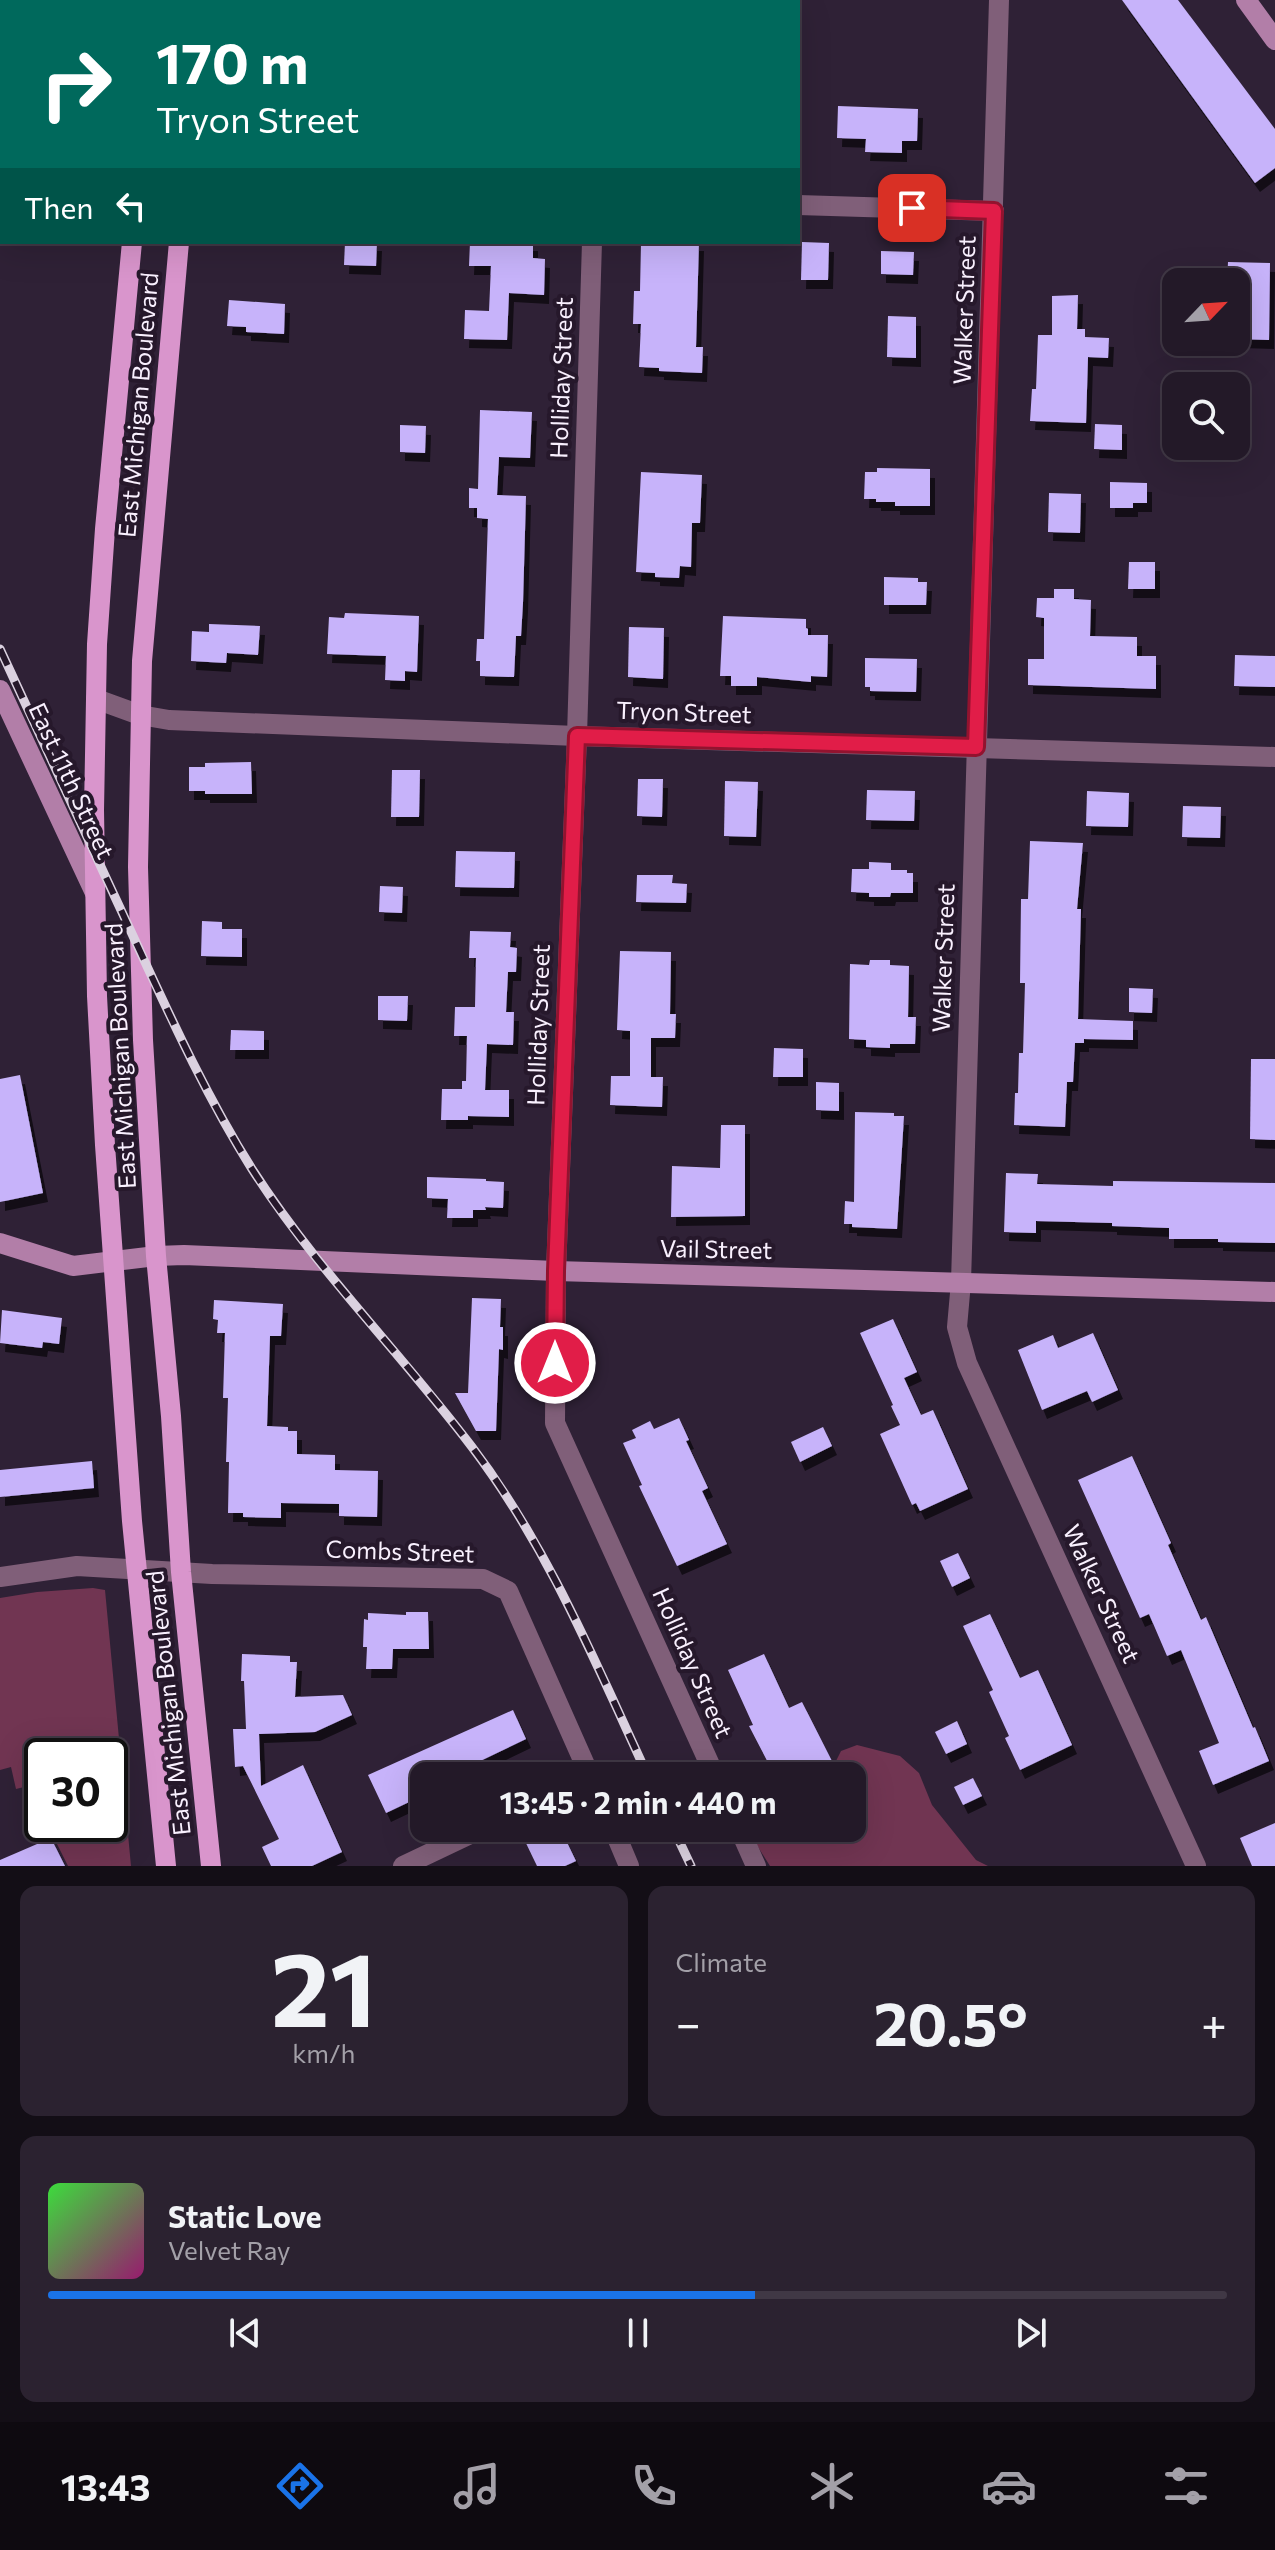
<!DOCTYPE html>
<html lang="en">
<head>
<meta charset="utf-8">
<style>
	:root { --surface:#231928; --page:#2b2230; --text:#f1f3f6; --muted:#a3a0a8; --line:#403845; --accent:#1a73e8 }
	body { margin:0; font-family:Commissioner,sans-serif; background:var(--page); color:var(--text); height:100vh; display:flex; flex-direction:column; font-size:30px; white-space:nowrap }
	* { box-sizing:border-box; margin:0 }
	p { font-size:26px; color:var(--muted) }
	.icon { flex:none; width:44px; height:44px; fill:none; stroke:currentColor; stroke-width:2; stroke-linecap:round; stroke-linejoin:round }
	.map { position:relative; height:1866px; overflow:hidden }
	.details { display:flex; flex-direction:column; gap:20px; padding:20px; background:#130e16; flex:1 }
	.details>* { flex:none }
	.hud { position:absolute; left:0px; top:0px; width:800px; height:244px; box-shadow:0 8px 32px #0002,0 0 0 2px var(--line); background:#00695c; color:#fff; overflow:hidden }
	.needle { width:52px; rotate:65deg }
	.tools { position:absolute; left:1162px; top:268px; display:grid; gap:16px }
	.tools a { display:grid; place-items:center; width:88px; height:88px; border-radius:16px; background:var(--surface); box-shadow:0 8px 32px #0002,0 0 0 2px var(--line); font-size:40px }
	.speed { position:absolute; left:24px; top:1738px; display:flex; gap:16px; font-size:40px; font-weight:700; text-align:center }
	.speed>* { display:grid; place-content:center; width:104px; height:104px; border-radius:50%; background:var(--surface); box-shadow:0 8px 32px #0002,0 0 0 2px var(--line); line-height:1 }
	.speed .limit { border:4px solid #111; border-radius:12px; background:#fff; color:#111 }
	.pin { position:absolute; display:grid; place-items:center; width:68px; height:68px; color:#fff; margin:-34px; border-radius:16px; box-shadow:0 4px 12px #0006 }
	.me { position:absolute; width:88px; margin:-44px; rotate:0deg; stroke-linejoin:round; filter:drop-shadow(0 0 6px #0008) }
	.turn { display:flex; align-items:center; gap:28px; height:168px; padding:0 24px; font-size:36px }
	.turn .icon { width:104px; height:104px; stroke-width:2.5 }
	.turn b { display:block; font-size:56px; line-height:68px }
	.then { display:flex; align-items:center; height:76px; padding:0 24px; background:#0003; gap:16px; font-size:30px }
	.big { font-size:60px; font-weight:700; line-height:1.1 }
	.details .card { flex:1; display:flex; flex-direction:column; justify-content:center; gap:12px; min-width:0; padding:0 28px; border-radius:16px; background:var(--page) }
	.details .dial { align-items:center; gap:0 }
	.dial b { font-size:104px; line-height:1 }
	.song { display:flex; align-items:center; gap:24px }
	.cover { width:96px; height:96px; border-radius:12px; background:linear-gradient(135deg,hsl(120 70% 55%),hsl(320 70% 35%)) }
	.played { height:8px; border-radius:4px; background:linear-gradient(90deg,var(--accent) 60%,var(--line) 60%) }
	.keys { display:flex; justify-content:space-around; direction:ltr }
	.heat { display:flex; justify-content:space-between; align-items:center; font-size:44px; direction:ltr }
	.details .tiles { flex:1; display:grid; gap:20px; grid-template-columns:1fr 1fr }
	.card:last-child { grid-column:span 2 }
	.trip { position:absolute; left:410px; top:1762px; width:456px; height:80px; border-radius:16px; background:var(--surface); box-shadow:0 8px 32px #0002,0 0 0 2px var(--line); font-weight:700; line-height:80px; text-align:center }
	.tab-bar { display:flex; height:128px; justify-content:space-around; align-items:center; background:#0e0a10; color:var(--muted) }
	.tab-bar .icon { width:56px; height:56px }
	.tab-bar .on { color:var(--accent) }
	.tab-bar b { font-size:36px; color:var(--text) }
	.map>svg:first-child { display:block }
</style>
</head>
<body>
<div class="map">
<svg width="1275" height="1866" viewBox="0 0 1275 1866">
	<defs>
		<filter id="shadow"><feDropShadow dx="5" dy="9" stdDeviation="0" flood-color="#0009"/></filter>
	</defs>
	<rect width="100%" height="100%" fill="#2f2136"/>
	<!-- green -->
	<g fill="#713552" fill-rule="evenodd">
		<path d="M93 1588 105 1590 131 1866H68L51 1832 29 1837 24 1818 36 1815 28 1786 16 1789 11 1767 0 1770V1598L37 1592ZM42 1756H110V1824H42Z"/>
		<polygon points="857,1745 900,1756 919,1773 932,1805 976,1860 988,1866 770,1866 746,1828 812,1828 823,1841 848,1832 849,1828 852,1828 852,1776 832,1776 833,1767 841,1751"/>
	</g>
	<!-- building -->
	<g fill="#c7b3fa" filter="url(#shadow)">
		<polygon points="1122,0 1178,0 1275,129 1275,168 1255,183"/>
		<polygon points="838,106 918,109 917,141 902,141 902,153 865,152 866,139 837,138"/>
		<polygon points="345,242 377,242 376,266 344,265"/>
		<polygon points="470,242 533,242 533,258 545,259 544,295 509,293 507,340 464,339 465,310 489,311 491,266 469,266"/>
		<polygon points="661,242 699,242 696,347 703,347 702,373 659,371 659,368 639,367 641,324 633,324 634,291 640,291 641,243 661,244"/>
		<polygon points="802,242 829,243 828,280 801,280"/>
		<polygon points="881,251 914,252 913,275 881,274"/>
		<polygon points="1228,262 1270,263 1269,340 1236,339 1236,282 1227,282"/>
		<polygon points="1078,295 1077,329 1085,329 1085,337 1109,338 1108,358 1088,357 1086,423 1030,421 1032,389 1036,389 1038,335 1052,335 1052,296"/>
		<polygon points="229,300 285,304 284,334 246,332 246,327 227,326"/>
		<polygon points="888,316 916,317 916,358 887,357"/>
		<polygon points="480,410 532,412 530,458 499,457 497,495 526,496 523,603 521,636 516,636 514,677 480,676 480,661 476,661 477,639 484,639 488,519 477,518 477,508 469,508 469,488 478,489"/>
		<polygon points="1095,424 1122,425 1122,450 1094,449"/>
		<polygon points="400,425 426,426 425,453 400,452"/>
		<polygon points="877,468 930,469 930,506 895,506 895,502 876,502 876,499 864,499 865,472 877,472"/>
		<polygon points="641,472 702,475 700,523 692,523 691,567 680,566 679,578 655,577 655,573 636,572"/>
		<polygon points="1110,482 1147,483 1147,503 1133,503 1133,508 1110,508"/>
		<polygon points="1049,493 1081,494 1080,533 1048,532"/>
		<polygon points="1129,562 1155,562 1155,589 1128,589"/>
		<polygon points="884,577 918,578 918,582 927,582 926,605 884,605"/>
		<polygon points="1054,589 1074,589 1074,599 1091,600 1090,636 1137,637 1137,656 1156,656 1156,689 1028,685 1028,659 1044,659 1044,618 1036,617 1037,598 1054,598"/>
		<polygon points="345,613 419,616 417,672 405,671 405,681 385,680 386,656 327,654 329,617 344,618"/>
		<polygon points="723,616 806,619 806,628 808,629 808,635 828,635 827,677 811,676 811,682 757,677 757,686 731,686 731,676 720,676"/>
		<polygon points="209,624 260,626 258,655 227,653 226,663 191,661 192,631 209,632"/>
		<polygon points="629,627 664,628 663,679 628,677"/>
		<polygon points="1235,655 1275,656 1275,687 1234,686"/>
		<polygon points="865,658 917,659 916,692 870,691 870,687 865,687"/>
		<polygon points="251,762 252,794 205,794 205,791 189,791 189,767 205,767 205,763"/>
		<polygon points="392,770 420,770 419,817 391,817"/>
		<polygon points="638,779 663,779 662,817 637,816"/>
		<polygon points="725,781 758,782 756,837 724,836"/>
		<polygon points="867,790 915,791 914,821 866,820"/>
		<polygon points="1087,791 1129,793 1128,827 1086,826"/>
		<polygon points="1183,806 1221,807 1220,838 1182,837"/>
		<polygon points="1030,841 1083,843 1077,909 1081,909 1078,1019 1133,1021 1133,1040 1084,1039 1084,1043 1075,1043 1073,1082 1067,1082 1065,1127 1014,1125 1015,1093 1018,1093 1019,1053 1023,1053 1025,983 1020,983 1021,899 1028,899"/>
		<polygon points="456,851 515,852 514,888 455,887"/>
		<polygon points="869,862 891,863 891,870 907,870 907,873 913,873 913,893 891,893 890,897 869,897 869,893 851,892 852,869 869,869"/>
		<polygon points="637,875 673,875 672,883 687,884 686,903 636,902"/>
		<polygon points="380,886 403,887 402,913 379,912"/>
		<polygon points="202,921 222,922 222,929 242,929 242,957 201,956"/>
		<polygon points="470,931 511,932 510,947 517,948 516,972 508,972 506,1012 514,1012 513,1045 487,1044 485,1090 509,1090 509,1117 468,1116 468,1120 441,1120 442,1089 462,1089 462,1081 466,1081 467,1036 454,1036 455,1007 475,1007 476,958 469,958"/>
		<polygon points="620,951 671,952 670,1014 676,1014 675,1038 651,1038 651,1077 663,1077 662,1107 610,1105 611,1076 630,1076 630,1031 617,1030"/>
		<polygon points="870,960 890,960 890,965 909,966 908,1017 916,1017 915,1044 890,1044 890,1048 866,1047 866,1040 849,1039 850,964 869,965"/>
		<polygon points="1129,988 1153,989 1152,1013 1129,1012"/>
		<polygon points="378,996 408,996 407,1021 378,1020"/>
		<polygon points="231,1030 264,1031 264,1050 230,1050"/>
		<polygon points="774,1048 803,1049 803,1077 773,1077"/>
		<polygon points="1251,1059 1275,1059 1275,1140 1250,1139"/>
		<polygon points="20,1075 43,1193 0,1202 0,1079"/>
		<polygon points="816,1082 839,1083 839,1111 816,1110"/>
		<polygon points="855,1112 894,1113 894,1116 904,1116 897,1229 852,1227 852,1224 844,1224 845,1201 854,1202"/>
		<polygon points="721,1125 745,1125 745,1216 671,1217 672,1166 720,1168"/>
		<polygon points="1006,1173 1038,1174 1037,1184 1113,1186 1113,1181 1275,1183 1275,1243 1218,1242 1218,1239 1169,1239 1169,1228 1112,1226 1112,1223 1036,1221 1036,1233 1004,1232"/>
		<polygon points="427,1177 486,1179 486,1181 504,1182 503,1208 485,1207 486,1210 473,1210 473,1218 447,1218 448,1199 427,1198"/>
		<polygon points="472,1298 501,1299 500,1327 503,1327 503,1350 499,1349 496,1431 476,1431 455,1393 468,1393"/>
		<polygon points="214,1300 283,1304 281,1336 270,1336 267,1426 288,1427 288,1431 297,1431 297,1454 335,1455 335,1470 378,1471 377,1517 339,1516 339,1504 281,1503 281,1518 243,1517 243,1513 228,1513 229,1462 226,1462 228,1398 223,1398 225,1333 217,1333 218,1320 213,1319"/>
		<polygon points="2,1310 62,1318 59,1344 43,1342 42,1348 0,1343"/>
		<polygon points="893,1319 917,1372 904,1378 921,1415 933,1410 968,1489 920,1511 916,1503 912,1505 880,1434 900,1425 891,1406 893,1405 860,1333"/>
		<polygon points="1093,1333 1118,1390 1092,1402 1087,1391 1042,1410 1018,1350 1053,1335 1058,1348"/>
		<polygon points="679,1418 689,1440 686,1441 708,1488 702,1491 727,1544 677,1566 639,1486 642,1485 623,1443 636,1438 632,1430 650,1421 654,1429"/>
		<polygon points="823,1427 832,1446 800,1462 791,1442"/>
		<polygon points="1132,1456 1171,1543 1168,1545 1201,1620 1206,1617 1253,1728 1255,1727 1269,1761 1213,1785 1199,1751 1219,1743 1181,1650 1167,1656 1149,1614 1140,1618 1078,1480"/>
		<polygon points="92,1461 94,1488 0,1497 0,1470"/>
		<polygon points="958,1553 970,1578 952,1587 940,1561"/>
		<polygon points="406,1612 428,1612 429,1649 393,1649 392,1669 366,1669 367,1647 363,1647 364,1619 368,1620 368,1613 406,1615"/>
		<polygon points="990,1614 1020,1678 1038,1670 1072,1745 1020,1770 1005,1738 1009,1736 989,1692 993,1690 963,1626"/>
		<polygon points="242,1654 290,1656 290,1662 297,1662 295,1697 343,1695 352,1715 315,1732 259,1734 261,1786 303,1765 342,1852 312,1866 271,1866 262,1847 279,1839 243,1766 235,1767 233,1729 246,1729 244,1681 241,1681"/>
		<polygon points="764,1654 789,1708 802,1702 837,1771 826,1776 775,1776 749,1726 753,1725 728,1670"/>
		<polygon points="513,1710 526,1739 474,1764 480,1776 424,1776 424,1795 386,1813 368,1775"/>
		<polygon points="957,1721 967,1744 946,1754 935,1732"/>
		<polygon points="973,1778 982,1796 963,1805 954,1787"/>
		<polygon points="1275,1823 1275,1866 1252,1866 1240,1838"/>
		<polygon points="541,1828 560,1828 576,1861 565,1866 537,1866 523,1837"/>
		<polygon points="51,1838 65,1866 0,1866 0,1860"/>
	</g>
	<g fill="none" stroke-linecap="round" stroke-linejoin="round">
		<!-- street -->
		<g stroke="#805f79" stroke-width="20">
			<polyline points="999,0 961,1282 957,1327 967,1363 1196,1866"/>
			<polyline points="600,2 600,0"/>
			<polyline points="798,205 994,211"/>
			<polyline points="592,242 577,736 556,1271 555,1423 715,1776"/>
			<polyline points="96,699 140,715 169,720 577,736 1275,757"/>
			<polyline points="0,1577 77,1566 212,1574 483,1579 508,1591 590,1776"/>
			<polyline points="613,1828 629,1866"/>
			<polyline points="739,1828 756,1866"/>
			<polyline points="403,1866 483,1828"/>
		</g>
		<!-- secondary -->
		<g stroke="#b27ea8" stroke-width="20">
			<polyline points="1246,0 1275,40"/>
			<polyline points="0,690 95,893"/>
			<polyline points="0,1243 73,1266 156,1256 184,1255 556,1271 1275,1292"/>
		</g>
		<!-- primary -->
		<g stroke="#d995cc" stroke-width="20">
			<polyline points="160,2 160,0"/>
			<polyline points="205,2 205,0"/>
			<polyline points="132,242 105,529 97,644 94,810 97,996 105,1145 132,1521 166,1866"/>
			<polyline points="179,242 142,661 138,867 143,1040 156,1256 171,1416 181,1572 211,1866"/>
		</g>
		<!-- rail casing -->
		<g stroke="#dbd1e0" stroke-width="9">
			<g id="rail">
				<path d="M0 649C42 740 85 832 127 923 166 1007 203 1091 252 1169 316 1269 400 1352 472 1447 548 1547 595 1662 648 1776"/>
				<polyline points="673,1828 691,1866"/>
			</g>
		</g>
		<!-- rail -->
		<use href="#rail" stroke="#26182b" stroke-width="6" stroke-dasharray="18" stroke-linecap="butt"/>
	</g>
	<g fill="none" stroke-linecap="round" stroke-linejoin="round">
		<!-- route casing -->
		<g stroke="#92132f" stroke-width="20">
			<polyline id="route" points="555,1363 556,1271 577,736 976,747 994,211 912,208"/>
		</g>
		<!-- route -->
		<use href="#route" stroke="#e11d48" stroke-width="14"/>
	</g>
	<g text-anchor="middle" stroke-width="8" stroke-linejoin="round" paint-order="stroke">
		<!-- street labels -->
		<g font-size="24" fill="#f9f0fe" stroke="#26182b">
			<text transform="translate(965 310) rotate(-88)" y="8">Walker Street</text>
			<text transform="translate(562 378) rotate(-88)" y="8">Holliday Street</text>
			<text transform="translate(139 405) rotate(-85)" y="8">East Michigan Boulevard</text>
			<text transform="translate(684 713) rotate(2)" y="8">Tryon Street</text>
			<text transform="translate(71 781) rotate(65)" y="8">East 11th Street</text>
			<text transform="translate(944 958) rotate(-88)" y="8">Walker Street</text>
			<text transform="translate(539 1025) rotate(-88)" y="8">Holliday Street</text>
			<text transform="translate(121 1056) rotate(-93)" y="8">East Michigan Boulevard</text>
			<text transform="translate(716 1250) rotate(1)" y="8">Vail Street</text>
			<text transform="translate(400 1552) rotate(2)" y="8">Combs Street</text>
			<text transform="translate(1101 1594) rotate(65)" y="8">Walker Street</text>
			<text transform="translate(692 1663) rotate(66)" y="8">Holliday Street</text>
			<text transform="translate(169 1703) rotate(-96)" y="8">East Michigan Boulevard</text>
		</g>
	</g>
</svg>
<div class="tools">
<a><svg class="needle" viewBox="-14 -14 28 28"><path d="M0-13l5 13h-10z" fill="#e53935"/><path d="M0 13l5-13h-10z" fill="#a3a0a8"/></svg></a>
<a><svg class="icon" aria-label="search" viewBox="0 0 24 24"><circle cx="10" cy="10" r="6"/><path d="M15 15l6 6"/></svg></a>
</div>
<div class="speed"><div class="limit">30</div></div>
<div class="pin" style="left:912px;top:208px;background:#d93025"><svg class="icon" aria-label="arrive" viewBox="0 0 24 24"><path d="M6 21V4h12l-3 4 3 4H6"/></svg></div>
<svg class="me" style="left:555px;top:1363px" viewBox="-20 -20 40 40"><circle r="17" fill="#e11d48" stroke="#fff" stroke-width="3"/><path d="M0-11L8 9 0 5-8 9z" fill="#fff"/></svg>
<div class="trip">13:45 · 2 min · 440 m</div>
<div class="hud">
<div class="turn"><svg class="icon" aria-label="right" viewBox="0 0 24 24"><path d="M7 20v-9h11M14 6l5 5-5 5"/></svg><div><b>170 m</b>Tryon Street</div></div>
<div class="then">Then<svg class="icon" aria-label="left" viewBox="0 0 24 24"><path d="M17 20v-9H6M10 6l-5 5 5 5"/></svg></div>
</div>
</div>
<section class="details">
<div class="tiles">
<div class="card dial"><b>21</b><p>km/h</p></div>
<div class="card"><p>Climate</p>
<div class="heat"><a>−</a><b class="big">20.5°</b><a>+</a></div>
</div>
<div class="card">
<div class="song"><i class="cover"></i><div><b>Static Love</b><p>Velvet Ray</p></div></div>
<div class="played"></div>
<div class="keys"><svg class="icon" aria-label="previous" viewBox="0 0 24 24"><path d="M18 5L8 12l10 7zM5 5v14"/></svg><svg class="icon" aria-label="pause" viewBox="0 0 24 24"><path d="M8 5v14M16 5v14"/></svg><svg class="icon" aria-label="next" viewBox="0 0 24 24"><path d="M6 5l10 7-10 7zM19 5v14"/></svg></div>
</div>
</div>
</section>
<nav class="tab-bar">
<b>13:43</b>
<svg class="icon on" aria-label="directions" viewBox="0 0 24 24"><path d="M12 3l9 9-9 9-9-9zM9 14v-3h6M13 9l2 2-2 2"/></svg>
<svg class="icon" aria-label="music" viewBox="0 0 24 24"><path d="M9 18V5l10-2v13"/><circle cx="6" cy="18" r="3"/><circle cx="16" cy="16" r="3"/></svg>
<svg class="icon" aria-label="phone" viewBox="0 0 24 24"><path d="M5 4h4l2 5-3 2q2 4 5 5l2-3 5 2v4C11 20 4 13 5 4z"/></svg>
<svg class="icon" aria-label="climate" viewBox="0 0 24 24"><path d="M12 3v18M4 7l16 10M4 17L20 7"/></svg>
<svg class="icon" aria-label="car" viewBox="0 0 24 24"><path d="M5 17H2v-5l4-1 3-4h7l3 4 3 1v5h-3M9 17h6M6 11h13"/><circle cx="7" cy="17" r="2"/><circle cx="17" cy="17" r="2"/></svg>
<svg class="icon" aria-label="filters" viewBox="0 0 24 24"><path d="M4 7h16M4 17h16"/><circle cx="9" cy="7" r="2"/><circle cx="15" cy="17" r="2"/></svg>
</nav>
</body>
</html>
